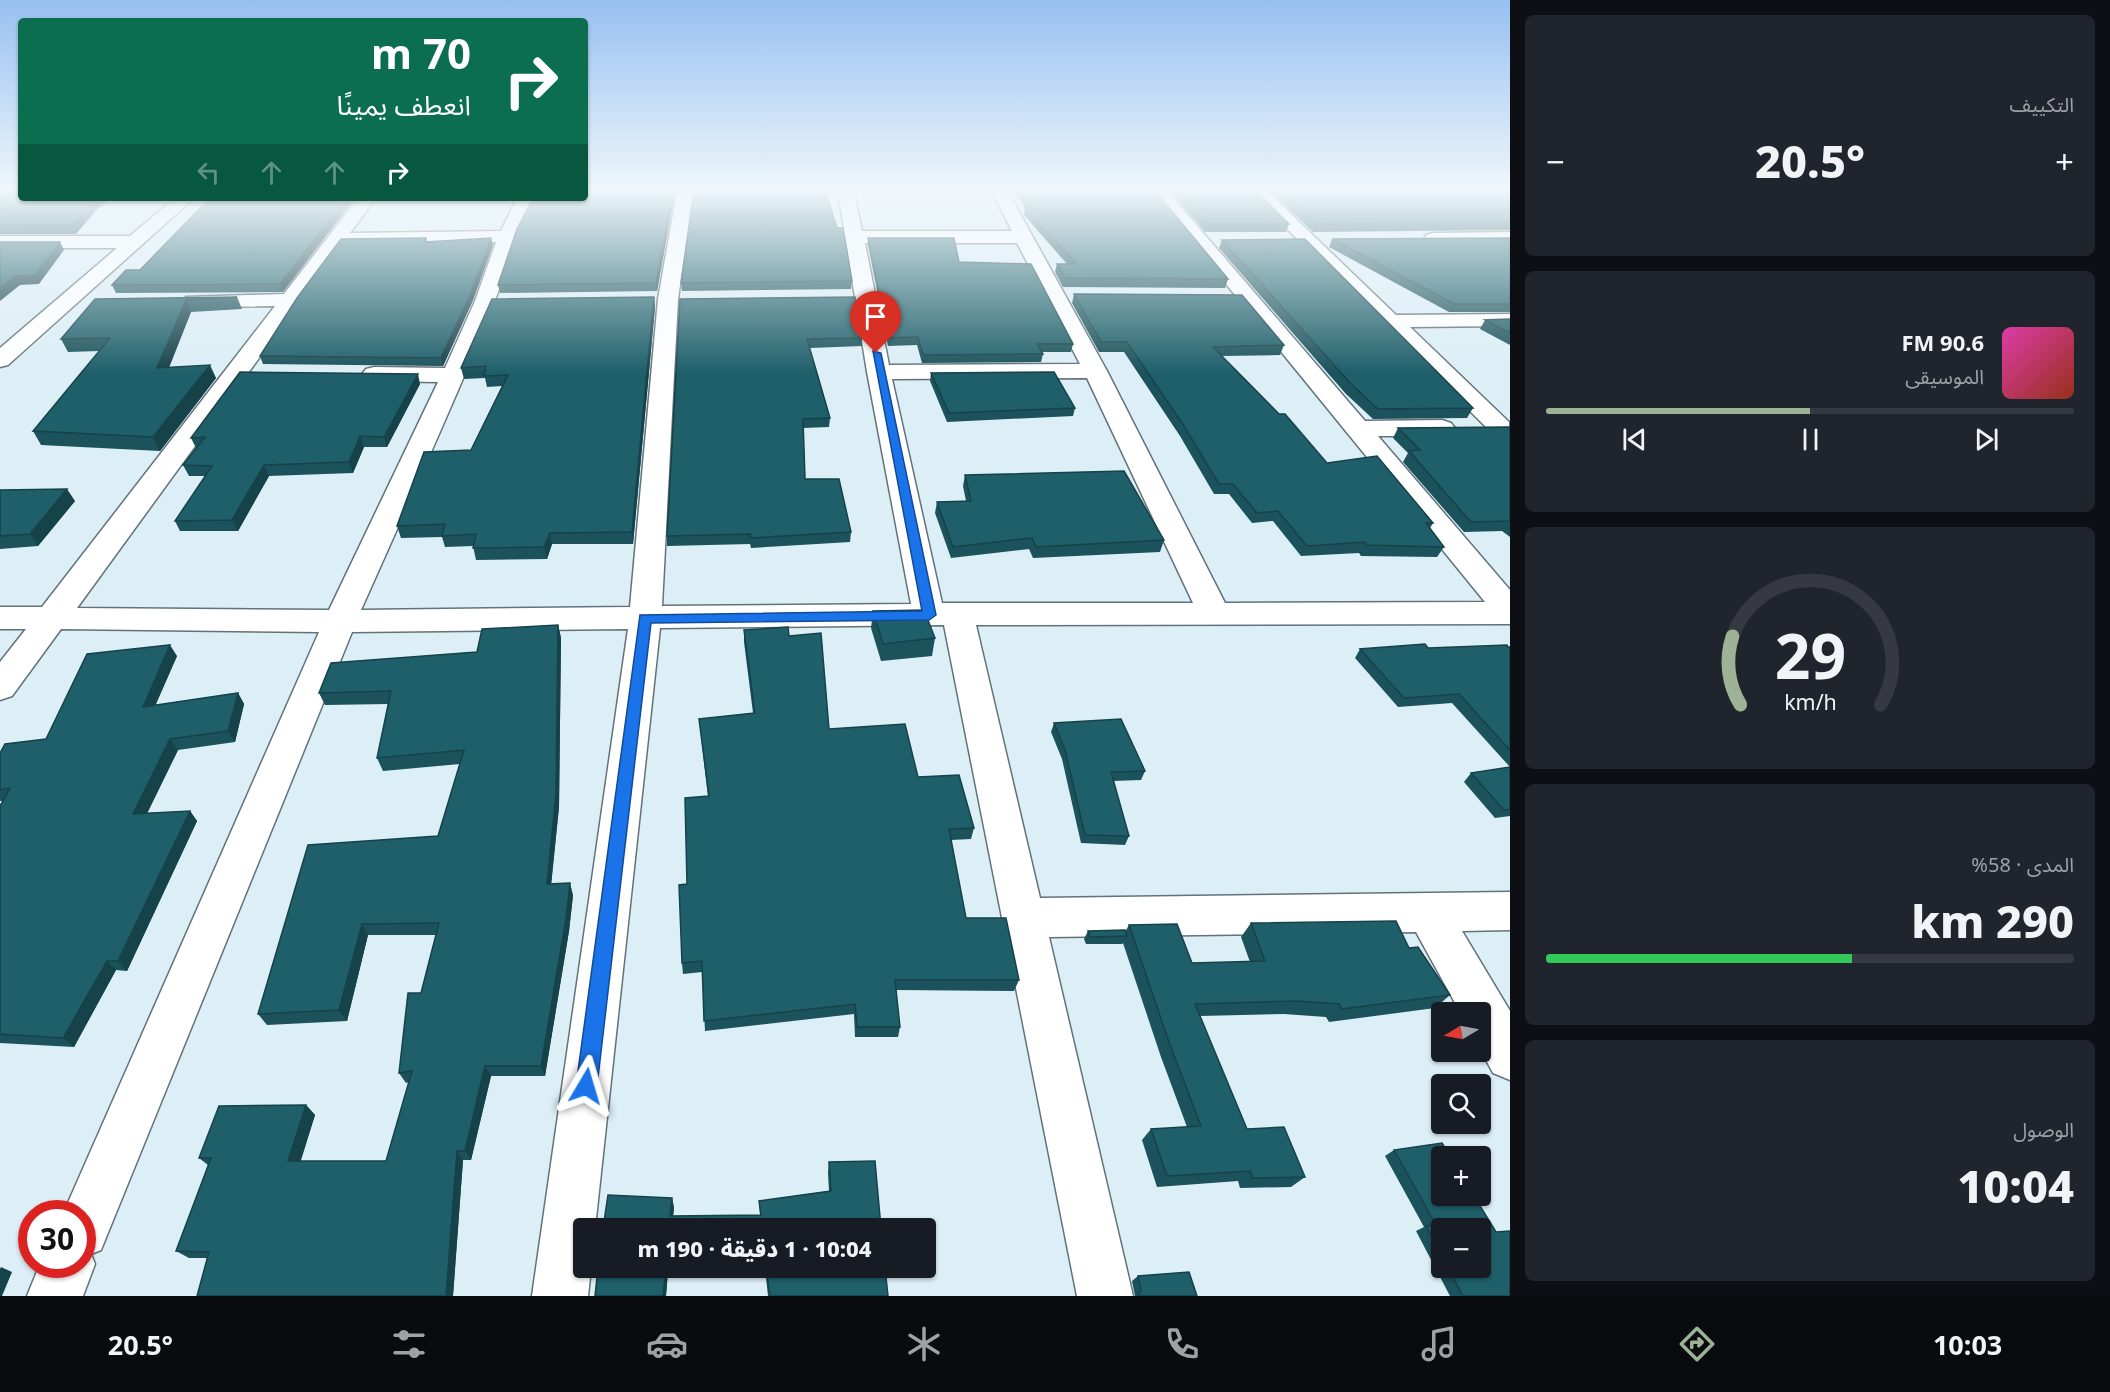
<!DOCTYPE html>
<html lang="ar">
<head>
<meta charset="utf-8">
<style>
	:root { --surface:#171b24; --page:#20242c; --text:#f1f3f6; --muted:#9ea1a6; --line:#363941; --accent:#9eb296 }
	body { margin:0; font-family:"Noto Sans","Noto Sans Arabic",sans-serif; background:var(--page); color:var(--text); direction:rtl; height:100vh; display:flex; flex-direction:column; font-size:22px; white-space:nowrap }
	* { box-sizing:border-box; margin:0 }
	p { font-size:20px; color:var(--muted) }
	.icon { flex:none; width:33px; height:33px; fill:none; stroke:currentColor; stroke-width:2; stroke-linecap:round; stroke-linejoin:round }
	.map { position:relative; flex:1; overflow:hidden; direction:ltr }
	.details { display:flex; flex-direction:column; gap:15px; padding:15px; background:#0d0f14; width:600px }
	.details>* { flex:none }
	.hud { position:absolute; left:18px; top:18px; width:570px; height:183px; border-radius:6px; box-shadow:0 2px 4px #0004; direction:rtl; background:#0b6e4f; color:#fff; overflow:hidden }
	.needle { width:39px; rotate:260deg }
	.fabs { position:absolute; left:1431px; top:1002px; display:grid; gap:12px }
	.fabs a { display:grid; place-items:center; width:60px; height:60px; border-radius:6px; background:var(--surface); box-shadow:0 2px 4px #0004; font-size:30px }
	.speed { position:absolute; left:18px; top:1200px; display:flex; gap:12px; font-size:30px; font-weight:700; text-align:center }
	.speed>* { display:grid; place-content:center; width:78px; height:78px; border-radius:50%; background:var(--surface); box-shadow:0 2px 4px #0004; line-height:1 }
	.speed .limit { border:9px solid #d22; background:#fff; color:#111 }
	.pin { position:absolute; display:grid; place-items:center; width:51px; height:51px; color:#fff; margin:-62px -26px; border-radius:50% 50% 50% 0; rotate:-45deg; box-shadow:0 0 6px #0007 }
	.pin .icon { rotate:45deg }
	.me { position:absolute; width:66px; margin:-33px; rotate:7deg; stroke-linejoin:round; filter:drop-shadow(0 0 4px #0008) }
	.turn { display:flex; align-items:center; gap:21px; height:126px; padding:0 18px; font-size:27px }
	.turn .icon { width:78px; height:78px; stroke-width:2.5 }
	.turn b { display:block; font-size:42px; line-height:51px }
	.lanes { display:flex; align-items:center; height:57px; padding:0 18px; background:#0003; justify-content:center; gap:30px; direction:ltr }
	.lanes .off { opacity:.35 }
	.big { font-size:45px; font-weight:800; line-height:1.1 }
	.details .card { flex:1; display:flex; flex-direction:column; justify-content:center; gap:9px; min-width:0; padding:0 21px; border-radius:9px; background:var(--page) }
	.details .dial { align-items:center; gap:0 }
	.dial svg { height:156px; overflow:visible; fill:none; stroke:var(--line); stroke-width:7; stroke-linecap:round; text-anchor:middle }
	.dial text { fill:var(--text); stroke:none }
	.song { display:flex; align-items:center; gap:18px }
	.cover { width:72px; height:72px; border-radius:9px; background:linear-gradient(135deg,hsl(320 70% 55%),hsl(10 70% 35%)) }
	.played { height:6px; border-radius:3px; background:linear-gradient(90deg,var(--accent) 50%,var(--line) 50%) }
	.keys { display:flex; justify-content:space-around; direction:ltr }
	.heat { display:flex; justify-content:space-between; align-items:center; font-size:33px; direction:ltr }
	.charge { height:9px; border-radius:4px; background:linear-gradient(90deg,#34c759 58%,var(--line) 0) }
	.trip { position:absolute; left:573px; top:1218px; width:363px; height:60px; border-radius:6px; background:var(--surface); box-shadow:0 2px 4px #0004; font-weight:800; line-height:60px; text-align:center; direction:rtl }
	.tab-bar { display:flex; height:96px; justify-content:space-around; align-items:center; background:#090b0e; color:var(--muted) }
	.tab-bar .icon { width:42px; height:42px }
	.tab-bar .selected { color:var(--accent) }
	.tab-bar b { font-size:27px; color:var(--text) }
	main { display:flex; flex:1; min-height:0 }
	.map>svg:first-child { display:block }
</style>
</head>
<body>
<main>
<section class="details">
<div class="card"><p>التكييف</p>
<div class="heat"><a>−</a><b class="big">20.5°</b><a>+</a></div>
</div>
<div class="card">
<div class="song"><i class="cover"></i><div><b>90.6 FM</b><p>الموسيقى</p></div></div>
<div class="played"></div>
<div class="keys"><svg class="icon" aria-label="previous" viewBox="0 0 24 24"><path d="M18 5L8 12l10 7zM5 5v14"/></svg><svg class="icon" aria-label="pause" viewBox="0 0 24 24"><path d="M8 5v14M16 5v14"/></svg><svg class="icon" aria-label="next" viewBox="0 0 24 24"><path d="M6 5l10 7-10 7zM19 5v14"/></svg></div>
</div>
<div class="card dial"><svg viewBox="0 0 100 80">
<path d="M14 69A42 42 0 1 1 86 69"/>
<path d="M14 69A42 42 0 0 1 10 34" stroke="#9eb296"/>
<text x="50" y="56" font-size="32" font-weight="700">29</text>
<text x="50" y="72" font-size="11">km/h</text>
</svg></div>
<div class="card"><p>المدى · 58%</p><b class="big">290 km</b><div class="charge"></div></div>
<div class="card"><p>الوصول</p><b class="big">10:04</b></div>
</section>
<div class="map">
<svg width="1510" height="1296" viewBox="0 0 1510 1296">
	<rect width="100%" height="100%" fill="#dceef6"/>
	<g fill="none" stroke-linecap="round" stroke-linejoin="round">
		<!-- minor casing -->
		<g stroke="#63727a" stroke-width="3">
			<g id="minor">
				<path d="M677 192H693L678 299 662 606 911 604 867 372 838 192H854L862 231H1012L992 192H1008L1107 371 1225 603 1485 602 1151 192H1168L1365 421 1442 420 1451 423 1455 428 1451 433 1442 436H1378L1510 590V624L976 625 1040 898 1510 892V930L1462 931 1510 1011V1080L1493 1073 1480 1049V1012H1460L1416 932 1049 937 1133 1296H1077L944 625 660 628 595 1228H584V1268H591L588 1296H532L628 629 352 632 101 1250 91 1254 95 1264 83 1296H27L40 1264H82V1214H63L319 632 61 629 12 696 0 700V662L26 629H0V607H42L275 306 193 307 186 305 183 301 186 297 284 294 358 198H376L350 233 501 231 517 198H535C513 242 501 289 482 334 443 427 402 518 361 610L630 607 658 299ZM496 242 475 301 445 368 374 367 366 369 362 374 366 379 374 381 438 382 329 610 77 608 342 244ZM865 243H1017L1080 364 889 365ZM1087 378 1193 603H942L892 379Z"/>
				<polygon points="1250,192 1268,192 1396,315 1510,314 1510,326 1410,327 1509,422 1509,432 1500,435 1491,432"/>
				<polygon points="175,198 194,198 8,365 0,367 0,348 117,248 0,248 0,236 130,236"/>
				<polygon points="1510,232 1510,244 1433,245 1426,243 1424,239 1426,235 1433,233"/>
			</g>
		</g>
		<!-- minor -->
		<use href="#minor" fill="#fff" fill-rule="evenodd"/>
	</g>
	<!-- wall -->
	<g fill="#1b525b" fill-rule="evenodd">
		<polygon points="0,192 21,198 111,198 97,209 76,234 0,234"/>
		<polygon points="585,192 675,192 657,291 500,293 498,285"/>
		<polygon points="1015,192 1156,192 1228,279 1225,288 1063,287 1055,272 1057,264 1067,264 1024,215 1025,208"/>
		<polygon points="1171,192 1257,192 1289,224 1286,232 1205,232"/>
		<polygon points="1271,192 1510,192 1510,230 1313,232"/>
		<polygon points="355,198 283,292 116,293 112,285 140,270"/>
		<polygon points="426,238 427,242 493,245 473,300 443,366 263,364 260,356"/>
		<polygon points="868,238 959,262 1073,344 1071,352 1042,352 1043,354 1041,362 922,363 917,345 888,346 868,245"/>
		<polygon points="1510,238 1510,312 1449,312 1329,247 1332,239"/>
		<polygon points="1222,240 1473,408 1467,418 1373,419 1346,394 1219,248"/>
		<polygon points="852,281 851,289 682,291 681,283"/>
		<polygon points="1074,294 1284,345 1280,355 1222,356 1327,463 1433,523 1430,528 1444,547 1437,557 1361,556 1359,553 1301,556 1273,521 1252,523 1229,494 1214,494 1180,436 1124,352 1099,352 1072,303"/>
		<polygon points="237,297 242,309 191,312 169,368 216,378 160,451 41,445 33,431 99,351 68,352 61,339 95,299"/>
		<polygon points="654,297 655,307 633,544 552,544 547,559 476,560 473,546 445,547 442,537 401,538 397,526 471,450 502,386 487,387 485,378 464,379 461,368"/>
		<polygon points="680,299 862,338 862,346 810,348 830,418 829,427 803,428 805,479 851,532 850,542 751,548 750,544 667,546 667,536"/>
		<polygon points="1510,319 1510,345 1480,329 1485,320"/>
		<polygon points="931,373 1075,408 1073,416 947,422 930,381"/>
		<polygon points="420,384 387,447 364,447 353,473 269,476 238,531 180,531 175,521 205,476 189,476 183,465 196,448 191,438"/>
		<polygon points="1510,427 1510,537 1502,531 1464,532 1403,462 1408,453 1393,438 1398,428"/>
		<polygon points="965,475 1164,540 1160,552 1033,558 1029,549 951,558 935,513 937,502 966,501 963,486"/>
		<polygon points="0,490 75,501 38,546 0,549"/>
		<polygon points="873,611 935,638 932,656 881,661 871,628"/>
		<polygon points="558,625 561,638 559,807 551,884 573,895 569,931 545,1076 491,1076 471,1160 463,1160 453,1296 197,1296 207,1258 189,1258 176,1251 208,1165 199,1158 306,1105 315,1115 300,1161 386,1161 409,1082 406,1083 399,1073 421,993 436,935 368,935 347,1021 267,1025 258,1014 438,836 460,764 383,771 377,758 388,704 325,705 319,693 477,652"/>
		<polygon points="744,630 789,636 829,729 918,777 974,828 971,839 951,840 966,918 1019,980 1014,991 896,990 900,1027 898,1037 855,1037 854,1014 705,1031 702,972 683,974 682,963 708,797 699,719 753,713 744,642"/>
		<polygon points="1510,647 1510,767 1452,703 1398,707 1355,658 1360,649"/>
		<polygon points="177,656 155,705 238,693 244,704 235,742 178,750 147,813 190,811 197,821 127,971 116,970 74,1047 0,1043 0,806 3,801 0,801 0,753 46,739"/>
		<polygon points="1054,723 1145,771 1141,780 1113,781 1129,836 1125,845 1081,843 1062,759 1051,732"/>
		<polygon points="1510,767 1510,816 1495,818 1464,782 1471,773"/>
		<polygon points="1251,923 1409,948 1450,995 1435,1008 1329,1022 1326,1017 1284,1014 1200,1016 1247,1129 1305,1177 1291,1187 1240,1188 1238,1181 1157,1187 1142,1140 1151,1129 1187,1127 1161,1057 1123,943 1122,944 1086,944 1084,939 1088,931 1125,932 1129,925 1192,963 1250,962 1241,937"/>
		<path d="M1394 1150 1496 1232 1510 1296H1450L1416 1231 1424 1227 1385 1156ZM1442 1228 1480 1268H1442Z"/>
		<polygon points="829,1162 881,1228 603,1228 672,1198 674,1208 673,1216 760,1215 759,1201 829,1191 828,1173"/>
		<polygon points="598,1268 885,1268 888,1296 768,1296 765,1269 668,1271 666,1296 595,1296"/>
		<polygon points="1138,1276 1197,1296 1135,1296 1132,1281"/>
	</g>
	<!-- shaded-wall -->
	<g fill="#16424a">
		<polygon points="673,192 675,192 657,291 656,283"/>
		<polygon points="97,198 111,198 97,209 76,234 72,225"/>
		<polygon points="347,198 355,198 283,292 280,284"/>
		<polygon points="491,238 493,245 473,300 443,366 441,358"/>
		<polygon points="60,242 64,250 39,284 20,285 0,301 0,288"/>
		<polygon points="654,297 655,307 633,544 632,532"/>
		<polygon points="186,300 191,312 163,381 157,368"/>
		<polygon points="210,365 216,378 160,451 153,437"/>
		<polygon points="418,374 420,384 387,447 384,437"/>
		<polygon points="360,436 364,447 353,473 349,462"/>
		<polygon points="264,465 269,476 238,531 232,520"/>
		<polygon points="67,489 75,501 38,546 30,534"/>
		<polygon points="550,533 552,544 547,559 544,547"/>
		<polygon points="558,625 561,638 559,807 550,896 547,884"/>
		<polygon points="170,645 177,656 150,718 143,707"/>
		<polygon points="238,693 244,704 235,742 228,731"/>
		<polygon points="170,739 178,750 142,824 133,814"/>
		<polygon points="190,811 197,821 127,971 118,961"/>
		<polygon points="570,883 573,895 569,931 545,1076 541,1066"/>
		<polygon points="362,924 368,935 347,1021 339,1010"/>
		<polygon points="107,961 116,970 74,1047 63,1038"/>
		<polygon points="485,1066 491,1076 471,1160 465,1151"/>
		<polygon points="306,1105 315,1115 298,1170 288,1161"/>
		<polygon points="457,1151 463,1160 453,1296 446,1296"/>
		<polygon points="672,1198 674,1208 672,1225 670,1216"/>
		<polygon points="1,1267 12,1272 2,1296 0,1296 0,1269"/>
		<polygon points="666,1268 668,1268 668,1271 666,1296 663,1296"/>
	</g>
	<!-- building -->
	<g fill="#1f5f6a" stroke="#16424a" stroke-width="1.5">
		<polygon points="0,192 21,192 21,198 97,198 72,225 0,226"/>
		<polygon points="585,192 673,192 656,283 498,285 517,229 533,198 585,198"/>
		<polygon points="694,192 826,192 837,228 843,228 852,281 681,283"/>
		<polygon points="1021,192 1156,192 1228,279 1065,278 1057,264 1077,264 1025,208 1032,207"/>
		<polygon points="1180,192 1257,192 1289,224 1208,224"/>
		<polygon points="1282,192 1510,192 1510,223 1316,224"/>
		<polygon points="210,198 347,198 280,284 112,285 126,270 140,270"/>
		<polygon points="426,238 425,242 491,238 471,293 441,358 260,356 297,298 341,239"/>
		<polygon points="868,238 954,238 959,262 1031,264 1073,344 1037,344 1043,354 923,355 918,337 888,338"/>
		<polygon points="1510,238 1510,304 1454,304 1332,239"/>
		<polygon points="1305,239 1473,408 1378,409 1351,384 1222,240"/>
		<polygon points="0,242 60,242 35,275 15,276 0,288"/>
		<polygon points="1074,294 1242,295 1284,345 1213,347 1279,414 1285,414 1327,463 1377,456 1433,523 1426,523 1444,547 1367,545 1365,542 1307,546 1278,511 1257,513 1233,484 1219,484 1184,426 1127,342 1101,342"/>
		<polygon points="237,297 186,300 157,368 210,365 153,437 33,431 110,338 61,339 95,299"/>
		<polygon points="654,297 632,532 550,533 544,547 473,548 476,534 442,536 445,524 397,526 424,452 471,450 508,375 484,376 486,366 461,368 492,299"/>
		<polygon points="855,297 862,338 807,339 830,418 803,419 805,479 839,479 851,532 751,538 750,534 667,536 680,299"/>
		<polygon points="1510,319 1510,333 1485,320"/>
		<polygon points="240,372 418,374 384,437 360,436 349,462 264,465 232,520 175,521 212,466 183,465 205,437 191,438"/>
		<polygon points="1054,372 1075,408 949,413 931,373"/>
		<polygon points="1510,427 1510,521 1471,522 1409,451 1420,450 1398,428"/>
		<polygon points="1124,471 1164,540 1036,547 1032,538 953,547 937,502 971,501 965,475"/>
		<polygon points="67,489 30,534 0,536 0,490"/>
		<polygon points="924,610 935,638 883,644 873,611"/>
		<polygon points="558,625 556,794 547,884 570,883 566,919 541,1066 485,1066 465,1151 457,1151 446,1296 197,1296 209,1252 176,1251 211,1158 199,1158 219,1106 306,1105 288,1161 386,1161 412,1071 399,1073 408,993 421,993 439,923 362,924 339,1010 258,1014 308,845 438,836 464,750 377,758 391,691 319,693 331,663 477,652 482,629"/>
		<polygon points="788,627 789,636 821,633 829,729 905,724 918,777 959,775 974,828 949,829 966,918 1006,918 1019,980 895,980 900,1027 857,1027 855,1004 704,1021 702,961 682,963 679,885 687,884 685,798 709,796 699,719 755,713 744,630"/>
		<polygon points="1425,644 1428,648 1507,645 1508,647 1510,647 1510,750 1459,694 1404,698 1360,649"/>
		<polygon points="170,645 143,707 238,693 228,731 170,739 133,814 190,811 118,961 107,961 63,1038 0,1034 0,806 10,788 0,790 0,753 5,744 46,739 87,654"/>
		<polygon points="1121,719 1145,771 1111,772 1129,836 1085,835 1065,750 1054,723"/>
		<polygon points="1510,767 1510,809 1504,810 1471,773"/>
		<polygon points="1396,921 1409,948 1418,947 1450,995 1342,1009 1339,1004 1296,1001 1195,1004 1247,1129 1284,1127 1305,1177 1253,1178 1250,1171 1167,1176 1151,1129 1201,1126 1170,1045 1129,925 1177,924 1192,963 1265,961 1251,923"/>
		<polygon points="1125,930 1127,936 1090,937 1088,931"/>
		<polygon points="1442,1143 1450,1156 1442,1156 1442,1196 1474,1196 1496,1232 1510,1231 1510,1296 1463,1296 1448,1268 1480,1268 1480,1228 1442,1228 1442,1255 1426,1226 1436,1225 1394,1150"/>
		<polygon points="875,1161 881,1228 603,1228 608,1195 672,1198 670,1216 761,1215 759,1201 831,1191 829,1162"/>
		<polygon points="598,1268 666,1268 663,1296 595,1296"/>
		<polygon points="766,1268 885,1268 888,1296 770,1296"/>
		<polygon points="1189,1272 1197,1296 1139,1296 1138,1294 1141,1291 1138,1276"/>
	</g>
	<!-- sky -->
	<linearGradient id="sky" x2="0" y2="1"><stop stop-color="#97c0f1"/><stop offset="0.51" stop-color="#eff7fb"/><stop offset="1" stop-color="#eff7fb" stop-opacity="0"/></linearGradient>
	<rect width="1510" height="373" fill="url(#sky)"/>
	<!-- route -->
	<polygon fill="#1a73e8" stroke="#114b97" stroke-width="1.5" points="873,351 881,353 936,615 929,620 651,623 597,1086 594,1093 586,1096 579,1093 576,1086 640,615 922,611"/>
</svg>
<div class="fabs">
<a><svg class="needle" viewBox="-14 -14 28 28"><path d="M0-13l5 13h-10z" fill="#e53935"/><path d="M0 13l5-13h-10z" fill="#9ea1a6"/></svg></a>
<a><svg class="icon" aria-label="search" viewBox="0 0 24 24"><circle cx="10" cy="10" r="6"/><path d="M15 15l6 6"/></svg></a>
<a>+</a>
<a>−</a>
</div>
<div class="speed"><div class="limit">30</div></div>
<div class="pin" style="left:876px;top:353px;background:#d93025"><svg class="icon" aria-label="arrive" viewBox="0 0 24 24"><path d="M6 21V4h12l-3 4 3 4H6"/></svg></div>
<svg class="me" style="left:586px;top:1086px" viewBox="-20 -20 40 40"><path d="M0-17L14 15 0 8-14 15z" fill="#1a73e8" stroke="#fff" stroke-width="4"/></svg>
<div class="trip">10:04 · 1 دقيقة · 190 m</div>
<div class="hud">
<div class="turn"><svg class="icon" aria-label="right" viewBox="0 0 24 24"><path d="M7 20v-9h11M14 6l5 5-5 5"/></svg><div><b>70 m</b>انعطف يمينًا</div></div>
<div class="lanes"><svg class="icon off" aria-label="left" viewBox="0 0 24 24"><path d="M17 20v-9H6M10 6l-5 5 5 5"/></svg><svg class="icon off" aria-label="ahead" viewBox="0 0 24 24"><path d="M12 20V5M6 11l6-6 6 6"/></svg><svg class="icon off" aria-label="ahead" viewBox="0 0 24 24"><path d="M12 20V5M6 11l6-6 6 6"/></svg><svg class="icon" aria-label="right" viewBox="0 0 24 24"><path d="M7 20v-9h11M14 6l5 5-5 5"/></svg></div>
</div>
</div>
</main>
<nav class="tab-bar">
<b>10:03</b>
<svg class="icon selected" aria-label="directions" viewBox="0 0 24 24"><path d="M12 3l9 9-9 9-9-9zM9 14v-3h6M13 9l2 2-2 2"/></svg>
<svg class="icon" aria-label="music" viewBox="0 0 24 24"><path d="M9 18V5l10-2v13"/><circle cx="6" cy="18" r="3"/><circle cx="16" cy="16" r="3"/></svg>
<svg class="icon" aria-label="phone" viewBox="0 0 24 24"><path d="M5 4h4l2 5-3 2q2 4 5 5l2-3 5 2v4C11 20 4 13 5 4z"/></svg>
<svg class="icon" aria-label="climate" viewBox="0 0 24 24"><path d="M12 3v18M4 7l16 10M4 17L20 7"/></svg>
<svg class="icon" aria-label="car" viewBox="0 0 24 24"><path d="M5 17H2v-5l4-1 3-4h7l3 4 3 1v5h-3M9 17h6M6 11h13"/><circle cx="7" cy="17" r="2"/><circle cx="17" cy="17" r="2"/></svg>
<svg class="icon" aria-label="filters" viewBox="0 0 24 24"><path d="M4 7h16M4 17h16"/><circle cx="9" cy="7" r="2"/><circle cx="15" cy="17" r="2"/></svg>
<b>20.5°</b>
</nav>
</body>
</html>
